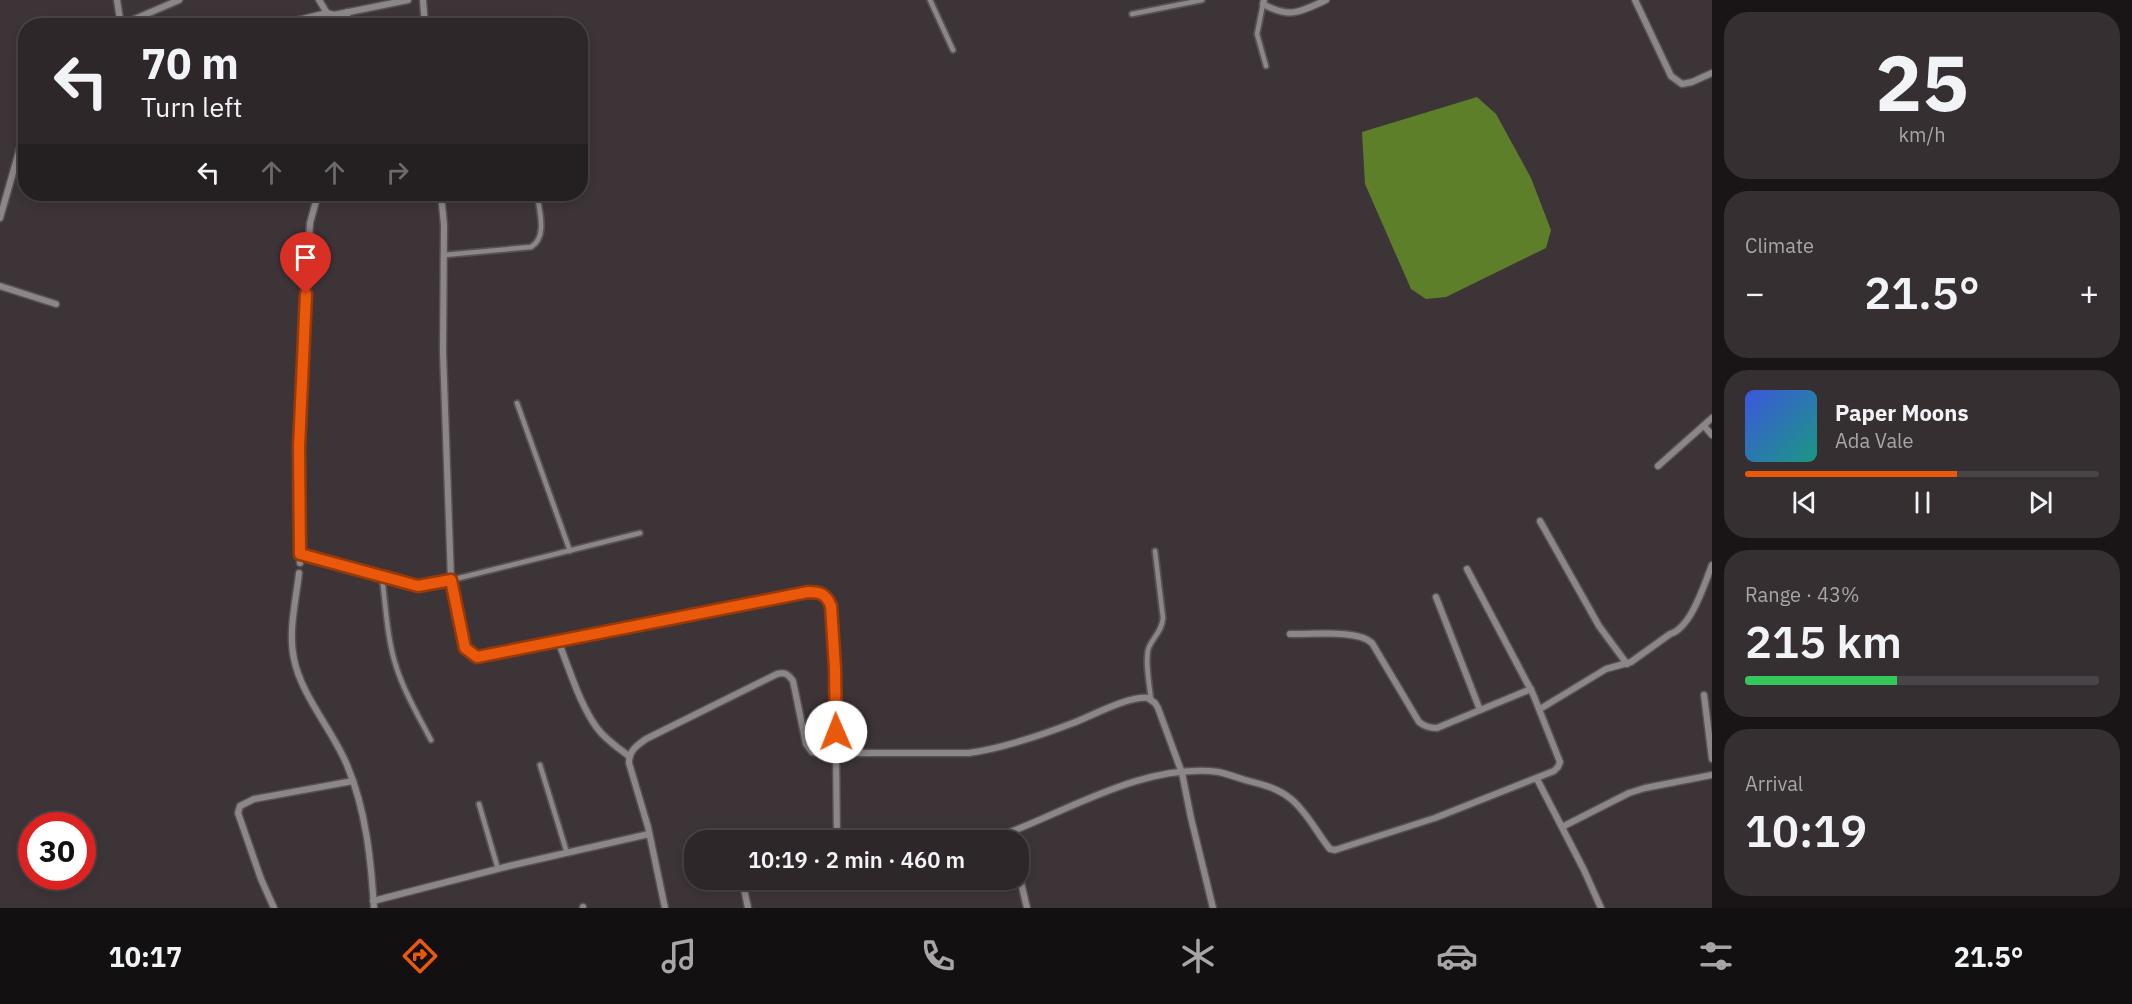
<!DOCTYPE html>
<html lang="en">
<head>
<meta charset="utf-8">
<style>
	:root { --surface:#2e272a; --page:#362f32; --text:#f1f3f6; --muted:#a7a5a8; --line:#494447; --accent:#ea580c }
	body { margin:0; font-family:"IBM Plex Sans",sans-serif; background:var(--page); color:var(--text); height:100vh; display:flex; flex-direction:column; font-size:22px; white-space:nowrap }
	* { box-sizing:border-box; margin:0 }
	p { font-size:20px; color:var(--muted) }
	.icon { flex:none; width:33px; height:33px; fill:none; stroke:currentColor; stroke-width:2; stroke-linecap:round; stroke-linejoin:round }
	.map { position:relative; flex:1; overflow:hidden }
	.panel { display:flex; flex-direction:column; gap:12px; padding:12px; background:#191517; width:420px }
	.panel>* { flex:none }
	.top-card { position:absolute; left:18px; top:18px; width:570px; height:183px; border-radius:24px; box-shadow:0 3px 9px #0003,0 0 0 2px var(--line); background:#2e272a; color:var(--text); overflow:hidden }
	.speed { position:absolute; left:18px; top:812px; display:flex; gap:12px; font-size:30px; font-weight:700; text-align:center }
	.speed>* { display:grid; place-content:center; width:78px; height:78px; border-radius:50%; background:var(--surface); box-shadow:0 3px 9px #0003,0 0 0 2px var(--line); line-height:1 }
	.speed .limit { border:9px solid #d22; background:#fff; color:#111 }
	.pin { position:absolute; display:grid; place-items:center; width:51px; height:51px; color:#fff; margin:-62px -26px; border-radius:50% 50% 50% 0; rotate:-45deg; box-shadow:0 0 6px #0007 }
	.pin .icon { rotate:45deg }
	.me { position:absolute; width:66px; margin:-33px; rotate:359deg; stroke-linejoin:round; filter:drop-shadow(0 0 4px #0008) }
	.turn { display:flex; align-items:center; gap:21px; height:126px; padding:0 24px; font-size:27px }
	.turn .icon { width:78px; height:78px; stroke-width:2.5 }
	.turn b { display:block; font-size:42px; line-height:51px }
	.lanes { display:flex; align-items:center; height:57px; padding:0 24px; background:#0003; justify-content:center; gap:30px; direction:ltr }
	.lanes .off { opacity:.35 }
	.big { font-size:45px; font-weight:600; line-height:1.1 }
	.panel .tile { flex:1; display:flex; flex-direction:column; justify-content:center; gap:9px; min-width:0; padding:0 21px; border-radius:24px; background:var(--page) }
	.panel .dial { align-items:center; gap:0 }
	.dial b { font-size:78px; line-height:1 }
	.song { display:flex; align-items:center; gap:18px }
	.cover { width:72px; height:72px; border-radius:9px; background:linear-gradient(135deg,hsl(230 70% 55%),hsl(170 70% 35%)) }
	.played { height:6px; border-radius:3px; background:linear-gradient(90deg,var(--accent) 60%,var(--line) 60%) }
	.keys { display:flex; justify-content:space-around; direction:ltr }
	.heat { display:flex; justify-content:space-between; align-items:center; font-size:33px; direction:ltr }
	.charge { height:9px; border-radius:4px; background:linear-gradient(90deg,#34c759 43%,var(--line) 0) }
	.trip { position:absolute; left:684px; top:830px; width:345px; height:60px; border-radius:24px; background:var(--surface); box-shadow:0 3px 9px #0003,0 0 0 2px var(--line); font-weight:600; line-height:60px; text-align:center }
	.tab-bar { display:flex; height:96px; justify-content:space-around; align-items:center; background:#121011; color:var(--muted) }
	.tab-bar .icon { width:42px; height:42px }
	.tab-bar .selected { color:var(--accent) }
	.tab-bar b { font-size:27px; color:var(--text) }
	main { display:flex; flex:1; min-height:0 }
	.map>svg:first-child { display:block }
</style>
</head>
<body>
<main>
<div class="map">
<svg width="1712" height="908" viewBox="0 0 1712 908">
	<rect width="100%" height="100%" fill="#3d3438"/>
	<!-- water -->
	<polygon fill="#5e7f2a" points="1477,97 1496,114 1531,178 1551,230 1546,248 1446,297 1426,299 1411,289 1365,184 1362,132"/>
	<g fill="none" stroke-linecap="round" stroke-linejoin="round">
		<!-- lane casing -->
		<g stroke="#595054" stroke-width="8">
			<g id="lane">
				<polyline points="930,0 953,50"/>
				<polyline points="1263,4 1257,34 1266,66"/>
				<polyline points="1132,14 1202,0"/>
				<path d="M444 255 531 247C548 237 539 210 537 194"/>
				<polyline points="517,403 570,551"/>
				<path d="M382 577C386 608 387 640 397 669 405 694 419 717 431 740"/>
				<polyline points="451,580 640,533"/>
				<path d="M1151 700C1150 687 1144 659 1149 647 1154 636 1162 631 1163 618L1155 551"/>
				<polyline points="540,765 567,853"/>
				<polyline points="479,804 498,869"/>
			</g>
		</g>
		<!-- street casing -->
		<g stroke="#595054" stroke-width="9">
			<g id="street">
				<polyline points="117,0 121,26"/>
				<polyline points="319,0 327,13 334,15 408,0"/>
				<polyline points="423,0 425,26"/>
				<path d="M1264 0 1263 4C1290 19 1300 12 1326 0"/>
				<polyline points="1635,0 1671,76 1682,84 1692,82 1712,73"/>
				<polyline points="347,12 348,26"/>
				<polyline points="121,25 179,0"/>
				<polyline points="274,26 327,13"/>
				<polyline points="441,194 444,225 443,352 451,580 465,648 477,657 487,656 808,592 824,594 831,607 835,668 837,839"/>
				<polyline points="0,218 26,127"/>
				<polyline points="0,286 56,304"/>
				<polyline points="1704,426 1712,435"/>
				<polyline points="1658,466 1712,418"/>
				<polyline points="1540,521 1599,626 1627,664"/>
				<polyline points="300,554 398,582 418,586 451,580"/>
				<polyline points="300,563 299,447 306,294 310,223 318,194"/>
				<path d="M299 573C296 600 288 632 294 659 301 695 333 731 347 765 366 810 371 860 374 908"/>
				<polyline points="1436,597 1480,710"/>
				<path d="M1290 634C1310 635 1357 629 1372 643L1419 722C1425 727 1430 728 1437 728L1531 689"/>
				<path d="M558 641C570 670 579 703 597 728 606 740 618 748 629 756"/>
				<polyline points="1704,695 1712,759"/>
				<path d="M1540 709 1606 669 1631 662 1670 634C1691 628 1704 585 1712 565"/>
				<polyline points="1537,779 1584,870 1601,908"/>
				<polyline points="1562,827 1629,793 1645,788 1712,775"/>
				<polyline points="835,840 873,840"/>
				<path d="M989 840C1061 816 1140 762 1219 772 1227 774 1236 777 1245 780 1261 784 1278 788 1291 799 1307 812 1317 833 1330 849L1335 850 1435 818 1554 771 1558 767 1560 762 1533 694 1467 569"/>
				<polyline points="1018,870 1027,908"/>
				<polyline points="742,879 748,908"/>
				<polyline points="373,901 509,866 649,834"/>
				<polyline points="583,907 583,908"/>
				<polyline points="274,908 261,879 238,813 240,806 254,799 353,781"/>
				<path d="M665 908 648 827 629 763C629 751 636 746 646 739L777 674C785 672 788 674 793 681L806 744 812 752 819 753H969C1004 748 1039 736 1073 723 1092 716 1127 696 1148 698L1155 703 1158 708 1182 773 1191 818 1213 908"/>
			</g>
		</g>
		<!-- lane -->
		<use href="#lane" stroke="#8b8688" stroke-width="4.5"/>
		<!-- street -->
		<use href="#street" stroke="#8b8688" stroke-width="6"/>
	</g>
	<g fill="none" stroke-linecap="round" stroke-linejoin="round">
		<!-- route casing -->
		<g stroke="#983908" stroke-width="15">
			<path id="route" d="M306 294 299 447 300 554 418 586 451 580 465 648 477 657 808 592C821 592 826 594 831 606L835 668 836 732"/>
		</g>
		<!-- route -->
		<use href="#route" stroke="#ea580c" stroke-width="10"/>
	</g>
</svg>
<div class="speed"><div class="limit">30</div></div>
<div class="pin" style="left:306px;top:294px;background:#d93025"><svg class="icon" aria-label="arrive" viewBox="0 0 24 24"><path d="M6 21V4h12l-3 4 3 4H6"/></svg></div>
<svg class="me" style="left:836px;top:732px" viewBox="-20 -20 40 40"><circle r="19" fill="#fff"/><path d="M0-13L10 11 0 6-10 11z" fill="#ea580c"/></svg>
<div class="trip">10:19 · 2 min · 460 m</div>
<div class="top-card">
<div class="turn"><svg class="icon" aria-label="left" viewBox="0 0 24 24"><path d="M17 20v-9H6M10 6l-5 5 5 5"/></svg><div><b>70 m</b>Turn left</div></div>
<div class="lanes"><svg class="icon" aria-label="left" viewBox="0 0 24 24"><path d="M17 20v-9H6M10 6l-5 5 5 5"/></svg><svg class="icon off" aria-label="ahead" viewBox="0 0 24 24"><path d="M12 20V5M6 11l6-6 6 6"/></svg><svg class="icon off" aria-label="ahead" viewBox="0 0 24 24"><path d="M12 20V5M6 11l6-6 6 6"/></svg><svg class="icon off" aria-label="right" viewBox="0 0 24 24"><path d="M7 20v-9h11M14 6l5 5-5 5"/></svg></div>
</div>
</div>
<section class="panel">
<div class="tile dial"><b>25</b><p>km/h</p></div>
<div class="tile"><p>Climate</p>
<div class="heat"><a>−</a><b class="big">21.5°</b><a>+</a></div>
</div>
<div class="tile">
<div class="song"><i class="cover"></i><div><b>Paper Moons</b><p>Ada Vale</p></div></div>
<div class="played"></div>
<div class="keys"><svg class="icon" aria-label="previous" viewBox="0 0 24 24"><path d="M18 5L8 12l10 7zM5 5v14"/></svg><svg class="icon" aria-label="pause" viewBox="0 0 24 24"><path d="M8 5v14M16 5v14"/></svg><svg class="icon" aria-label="next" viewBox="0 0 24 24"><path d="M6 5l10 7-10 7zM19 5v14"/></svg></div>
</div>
<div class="tile"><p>Range · 43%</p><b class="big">215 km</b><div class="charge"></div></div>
<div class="tile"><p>Arrival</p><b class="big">10:19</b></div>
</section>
</main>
<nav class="tab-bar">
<b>10:17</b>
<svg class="icon selected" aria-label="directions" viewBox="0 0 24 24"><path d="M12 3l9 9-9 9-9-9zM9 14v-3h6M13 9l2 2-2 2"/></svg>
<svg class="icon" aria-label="music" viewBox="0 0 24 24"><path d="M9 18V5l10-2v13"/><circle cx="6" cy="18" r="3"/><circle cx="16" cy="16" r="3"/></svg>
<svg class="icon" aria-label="phone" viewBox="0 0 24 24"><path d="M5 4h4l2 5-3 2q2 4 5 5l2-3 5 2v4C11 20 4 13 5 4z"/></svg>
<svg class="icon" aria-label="climate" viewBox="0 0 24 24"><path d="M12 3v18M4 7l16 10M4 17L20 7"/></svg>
<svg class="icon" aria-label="car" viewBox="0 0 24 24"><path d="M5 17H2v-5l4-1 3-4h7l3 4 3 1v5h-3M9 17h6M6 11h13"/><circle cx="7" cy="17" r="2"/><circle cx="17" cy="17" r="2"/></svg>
<svg class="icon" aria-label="filters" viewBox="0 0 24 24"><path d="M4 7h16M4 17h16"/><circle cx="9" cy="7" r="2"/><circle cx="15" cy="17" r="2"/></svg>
<b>21.5°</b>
</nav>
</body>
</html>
